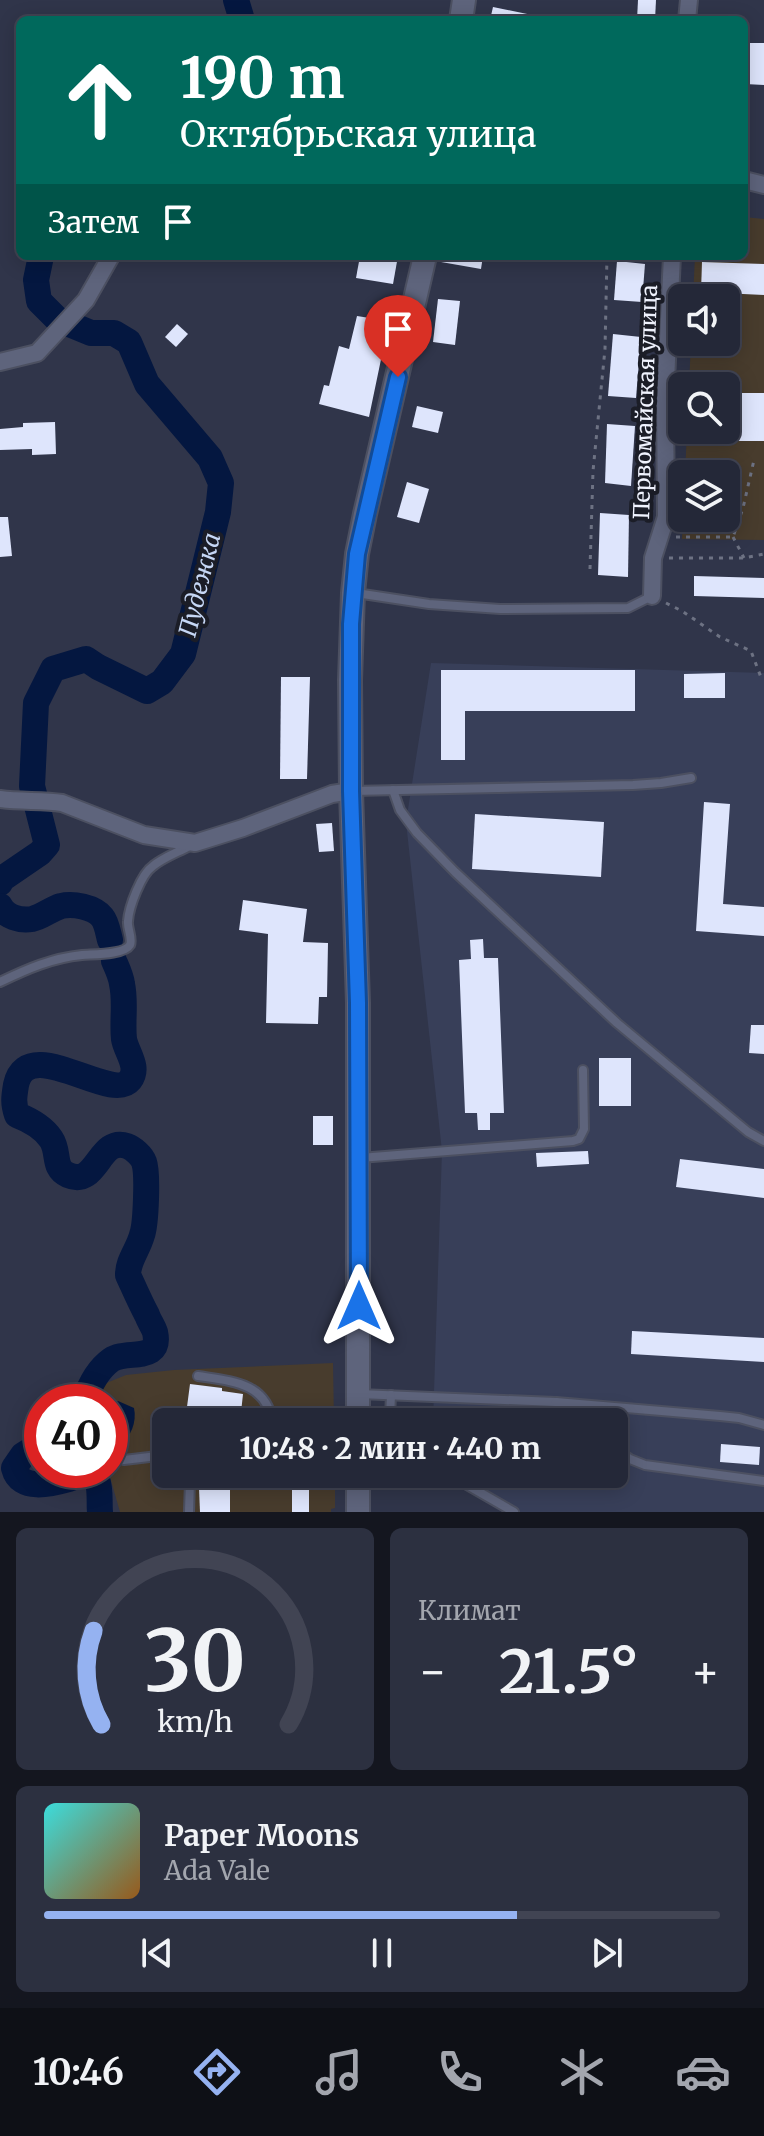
<!DOCTYPE html>
<html lang="ru">
<head>
<meta charset="utf-8">
<style>
	:root { --surface:#242838; --page:#2c3040; --text:#f1f3f6; --muted:#a3a6ae; --line:#414453; --accent:#95b2f1 }
	body { margin:0; font-family:Merriweather,serif; background:var(--page); color:var(--text); height:100vh; display:flex; flex-direction:column; font-size:30px; white-space:nowrap }
	* { box-sizing:border-box; margin:0 }
	p { font-size:26px; color:var(--muted) }
	.icon { flex:none; width:44px; height:44px; fill:none; stroke:currentColor; stroke-width:2; stroke-linecap:round; stroke-linejoin:round }
	.map { position:relative; height:1512px; overflow:hidden }
	.details { display:flex; flex-direction:column; gap:16px; padding:16px; background:#14161f; flex:1 }
	.details>* { flex:none }
	.hud { position:absolute; left:16px; top:16px; width:732px; height:244px; border-radius:12px; box-shadow:0 4px 20px #0003,0 0 0 2px var(--line); background:#00695c; color:#fff; overflow:hidden }
	.tools { position:absolute; left:668px; top:284px; display:grid; gap:16px }
	.tools a { display:grid; place-items:center; width:72px; height:72px; border-radius:12px; background:var(--surface); box-shadow:0 4px 20px #0003,0 0 0 2px var(--line); font-size:40px }
	.speed { position:absolute; left:24px; top:1384px; display:flex; gap:16px; font-size:40px; font-weight:700; text-align:center }
	.speed>* { display:grid; place-content:center; width:104px; height:104px; border-radius:50%; background:var(--surface); box-shadow:0 4px 20px #0003,0 0 0 2px var(--line); line-height:1 }
	.speed .limit { border:12px solid #d22; background:#fff; color:#111 }
	.pin { position:absolute; display:grid; place-items:center; width:68px; height:68px; color:#fff; margin:-82px -34px; border-radius:50% 50% 50% 0; rotate:-45deg; box-shadow:0 0 8px #0007 }
	.pin .icon { rotate:45deg }
	.me { position:absolute; width:88px; margin:-44px; rotate:0deg; stroke-linejoin:round; filter:drop-shadow(0 0 6px #0008) }
	.turn { display:flex; align-items:center; gap:28px; height:168px; padding:0 32px; font-size:36px }
	.turn .icon { width:104px; height:104px; stroke-width:2.5 }
	.turn b { display:block; font-size:56px; line-height:68px }
	.then { display:flex; align-items:center; height:76px; padding:0 32px; background:#0003; gap:16px; font-size:30px }
	.big { font-size:60px; font-weight:700; line-height:1.1 }
	.details .widget { flex:1; display:flex; flex-direction:column; justify-content:center; gap:12px; min-width:0; padding:0 28px; border-radius:12px; background:var(--page) }
	.details .dial { align-items:center; gap:0 }
	.dial svg { height:208px; overflow:visible; fill:none; stroke:var(--line); stroke-width:7; stroke-linecap:round; text-anchor:middle }
	.dial text { fill:var(--text); stroke:none }
	.song { display:flex; align-items:center; gap:24px }
	.cover { width:96px; height:96px; border-radius:12px; background:linear-gradient(135deg,hsl(180 70% 55%),hsl(30 70% 35%)) }
	.played { height:8px; border-radius:4px; background:linear-gradient(90deg,var(--accent) 70%,var(--line) 70%) }
	.keys { display:flex; justify-content:space-around; direction:ltr }
	.heat { display:flex; justify-content:space-between; align-items:center; font-size:44px; direction:ltr }
	.details .tiles { flex:1; display:grid; gap:16px; grid-template-columns:1fr 1fr }
	.widget:last-child { grid-column:span 2 }
	.trip { position:absolute; left:152px; top:1408px; width:476px; height:80px; border-radius:12px; background:var(--surface); box-shadow:0 4px 20px #0003,0 0 0 2px var(--line); font-weight:700; line-height:80px; text-align:center }
	.menu { display:flex; height:128px; justify-content:space-around; align-items:center; background:#0e1016; color:var(--muted) }
	.menu .icon { width:56px; height:56px }
	.menu .current { color:var(--accent) }
	.menu b { font-size:36px; color:var(--text) }
	.map>svg:first-child { display:block }
</style>
</head>
<body>
<div class="map">
<svg width="764" height="1512" viewBox="0 0 764 1512">
	<rect width="100%" height="100%" fill="#30354a"/>
	<!-- commercial -->
	<g fill="#483c2d">
		<polygon points="744,217 764,219 764,540 682,539 683,518 726,518 726,474 685,474 687,430 726,430 726,386 689,386 691,342 726,342 726,298 693,298 695,256 744,256"/>
		<polygon points="333,1363 334,1422 166,1422 166,1474 335,1474 335,1508 331,1509 331,1512 120,1512 108,1470 110,1470 110,1402 95,1402 104,1384 126,1375 174,1370"/>
	</g>
	<!-- built -->
	<polygon fill="#383f59" points="431,663 764,673 764,1512 506,1512 460,1474 614,1474 614,1422 433,1422 442,1151 406,822"/>
	<!-- water -->
	<path fill="#041740" d="M118 1401 134 1408C137 1422 131 1437 119 1446L110 1445V1410L114 1402Z"/>
	<g fill="none" stroke-linecap="round" stroke-linejoin="round">
		<!-- river -->
		<g stroke="#041740" stroke-width="26">
			<polyline points="236,0 242,20"/>
			<polyline points="0,883 2,879 40,853 47,845 32,786 36,703 53,669 86,659 98,667 147,691 162,682 183,654 218,512 221,483 210,458 147,384 129,342 114,333 91,333 57,319 39,301 36,280 41,256"/>
			<path d="M0 906C6 917 20 921 32 919 42 917 51 909 61 906 73 903 94 907 102 917 107 923 108 933 110 940"/>
			<path d="M84 1402C89 1387 97 1370 111 1360 126 1349 162 1364 155 1332 153 1326 149 1321 147 1315 140 1302 134 1288 128 1275 128 1260 138 1250 142 1235 146 1224 148 1173 144 1162 142 1156 133 1148 127 1146 98 1136 98 1188 68 1175 52 1168 60 1152 51 1139 43 1127 30 1120 17 1115 13 1103 14 1097 16 1085 27 1032 111 1104 130 1080 140 1067 126 1052 124 1039 122 1021 126 1002 122 984 121 976 117 968 114 961"/>
			<path d="M42 1443 23 1455 14 1468C20 1492 51 1484 69 1479 75 1477 81 1472 87 1473 91 1473 95 1477 97 1480 101 1489 99 1503 100 1512"/>
		</g>
	</g>
	<!-- building -->
	<g fill="#dee5fc">
		<polygon points="638,0 656,0 655,20 637,20"/>
		<polygon points="493,7 532,15 532,20 490,20"/>
		<polygon points="746,43 764,43 764,85 745,84"/>
		<polygon points="360,256 398,256 393,284 356,278"/>
		<polygon points="441,256 483,256 481,269 441,262"/>
		<polygon points="617,261 645,264 642,302 614,300"/>
		<polygon points="702,262 764,264 764,295 701,292"/>
		<polygon points="438,299 460,301 455,345 433,342"/>
		<polygon points="357,316 389,321 369,417 319,404 324,385 329,386 339,346 349,349"/>
		<polygon points="177,324 188,334 176,347 165,337"/>
		<polygon points="613,334 641,337 636,398 608,396"/>
		<polygon points="742,393 764,393 764,441 737,441"/>
		<polygon points="417,406 443,412 438,433 412,427"/>
		<polygon points="55,422 56,454 32,455 32,449 0,450 0,429 23,427 23,423"/>
		<polygon points="607,424 635,426 631,486 605,483"/>
		<polygon points="407,482 429,489 419,523 397,517"/>
		<polygon points="600,513 629,515 628,577 598,575"/>
		<polygon points="0,517 8,517 12,556 0,557"/>
		<polygon points="694,576 764,578 764,598 694,596"/>
		<polygon points="441,670 635,670 635,711 465,711 465,760 441,760"/>
		<polygon points="725,673 725,698 684,698 684,674"/>
		<polygon points="281,677 310,677 307,779 280,779"/>
		<polygon points="704,802 730,804 723,904 764,907 764,936 696,931"/>
		<polygon points="475,814 604,822 601,877 472,869"/>
		<polygon points="332,823 334,851 319,852 316,824"/>
		<polygon points="243,900 307,909 303,942 328,943 327,997 319,997 318,1024 266,1023 268,934 239,930"/>
		<polygon points="483,939 484,958 498,958 504,1113 490,1113 490,1130 478,1130 477,1113 465,1113 459,960 471,959 470,940"/>
		<polygon points="751,1025 764,1025 764,1054 749,1053"/>
		<rect x="599" y="1058" width="32" height="48"/>
		<rect x="313" y="1116" width="20" height="29"/>
		<polygon points="588,1151 589,1164 537,1167 536,1153"/>
		<polygon points="680,1159 764,1169 764,1198 676,1187"/>
		<polygon points="632,1331 764,1338 764,1362 631,1354"/>
		<polygon points="190,1384 222,1388 222,1391 243,1394 240,1422 185,1422"/>
		<polygon points="721,1444 760,1447 759,1465 720,1462"/>
		<polygon points="199,1488 230,1488 230,1512 200,1512"/>
		<rect x="292" y="1490" width="17" height="22"/>
	</g>
	<g fill="none" stroke-linecap="round" stroke-linejoin="round">
		<!-- service casing -->
		<g stroke="#4c5061" stroke-width="12">
			<g id="service">
				<polyline points="356,593 429,604 500,609 628,608 652,596"/>
				<polyline points="393,790 400,810 417,833 455,872 617,1023 748,1132 764,1141"/>
				<polyline points="352,791 633,785 661,783 691,778"/>
				<path d="M0 982C27 969 52 958 82 955 92 954 124 955 130 945 133 939 127 928 128 921 129 907 141 874 153 866 164 857 179 852 191 845"/>
				<polyline points="360,1158 573,1141 579,1139 584,1129 583,1070"/>
				<path d="M198 1376C230 1381 267 1382 272 1422"/>
				<polyline points="359,1394 556,1402"/>
				<polyline points="391,1395 390,1417 394,1422"/>
				<polyline points="581,1422 556,1402 720,1416 739,1418 764,1425"/>
				<polyline points="614,1448 630,1459 645,1465 764,1481"/>
				<polyline points="124,1460 166,1455"/>
				<polyline points="448,1474 514,1512"/>
				<polyline points="189,1512 190,1481 192,1477 199,1474"/>
			</g>
		</g>
		<!-- minor casing -->
		<g stroke="#4c5061" stroke-width="20">
			<g id="minor">
				<polyline points="687,20 689,0"/>
				<polyline points="744,180 764,185"/>
				<polyline points="0,362 37,353 86,300 111,256"/>
				<polyline points="652,596 653,558 666,517 665,402 672,256"/>
				<path d="M0 799C21 802 42 800 62 803L144 835 195 843 243 828 332 794 351 791"/>
			</g>
		</g>
		<!-- tertiary casing -->
		<g stroke="#4c5061" stroke-width="26">
			<g id="tertiary">
				<polyline points="461,20 464,0"/>
				<polyline points="358,1422 358,1003 351,791 350,680 353,593 357,554 365,514 425,256"/>
				<polyline points="358,1512 358,1474"/>
			</g>
		</g>
		<!-- path -->
		<g stroke="#6d7283" stroke-width="3" stroke-dasharray="4 6" stroke-linecap="butt">
			<polyline points="676,537 733,537 743,508 754,460"/>
			<polyline points="733,537 744,558"/>
			<polyline points="669,558 744,558 764,554"/>
			<polyline points="590,569 593,471 605,349 607,256"/>
			<polyline points="666,603 682,611 720,637 751,651 762,680"/>
		</g>
		<!-- service -->
		<use href="#service" stroke="#5e647c" stroke-width="8"/>
		<!-- minor -->
		<use href="#minor" stroke="#5e647c" stroke-width="16"/>
		<!-- tertiary -->
		<use href="#tertiary" stroke="#5e647c" stroke-width="22"/>
	</g>
	<g fill="none" stroke-linecap="round" stroke-linejoin="round">
		<!-- route casing -->
		<g stroke="#114b97" stroke-width="20">
			<polyline id="route" points="359,1306 358,1003 351,791 351,624 357,554 398,377"/>
		</g>
		<!-- route -->
		<use href="#route" stroke="#1a73e8" stroke-width="14"/>
	</g>
	<g text-anchor="middle" stroke-width="8" stroke-linejoin="round" paint-order="stroke">
		<!-- street labels -->
		<g font-size="22" fill="#f0f3fe" stroke="#1b1d27">
			<text transform="translate(645 402) rotate(-88)" y="8">Первомайская улица</text>
		</g>
		<!-- water labels -->
		<g font-size="24" font-style="italic" fill="#c6d7f5" stroke="#1b1d27">
			<text transform="translate(200 585) rotate(-76)" y="8">Пудежка</text>
		</g>
	</g>
</svg>
<div class="tools">
<a><svg class="icon" aria-label="sound" viewBox="0 0 24 24"><path d="M4 9h4l5-4v14l-5-4H4zM17 9q2 3 0 6"/></svg></a>
<a><svg class="icon" aria-label="search" viewBox="0 0 24 24"><circle cx="10" cy="10" r="6"/><path d="M15 15l6 6"/></svg></a>
<a><svg class="icon" aria-label="layers" viewBox="0 0 24 24"><path d="M12 4l9 5-9 5-9-5zM3 14l9 5 9-5"/></svg></a>
</div>
<div class="speed"><div class="limit">40</div></div>
<div class="pin" style="left:398px;top:377px;background:#d93025"><svg class="icon" aria-label="arrive" viewBox="0 0 24 24"><path d="M6 21V4h12l-3 4 3 4H6"/></svg></div>
<svg class="me" style="left:359px;top:1306px" viewBox="-20 -20 40 40"><path d="M0-17L14 15 0 8-14 15z" fill="#1a73e8" stroke="#fff" stroke-width="4"/></svg>
<div class="trip">10:48 · 2 мин · 440 m</div>
<div class="hud">
<div class="turn"><svg class="icon" aria-label="ahead" viewBox="0 0 24 24"><path d="M12 20V5M6 11l6-6 6 6"/></svg><div><b>190 m</b>Октябрьская улица</div></div>
<div class="then">Затем<svg class="icon" aria-label="arrive" viewBox="0 0 24 24"><path d="M6 21V4h12l-3 4 3 4H6"/></svg></div>
</div>
</div>
<section class="details">
<div class="tiles">
<div class="widget dial"><svg viewBox="0 0 100 80">
<path d="M14 69A42 42 0 1 1 86 69"/>
<path d="M14 69A42 42 0 0 1 11 33" stroke="#95b2f1"/>
<text x="50" y="56" font-size="32" font-weight="700">30</text>
<text x="50" y="72" font-size="11">km/h</text>
</svg></div>
<div class="widget"><p>Климат</p>
<div class="heat"><a>−</a><b class="big">21.5°</b><a>+</a></div>
</div>
<div class="widget">
<div class="song"><i class="cover"></i><div><b>Paper Moons</b><p>Ada Vale</p></div></div>
<div class="played"></div>
<div class="keys"><svg class="icon" aria-label="previous" viewBox="0 0 24 24"><path d="M18 5L8 12l10 7zM5 5v14"/></svg><svg class="icon" aria-label="pause" viewBox="0 0 24 24"><path d="M8 5v14M16 5v14"/></svg><svg class="icon" aria-label="next" viewBox="0 0 24 24"><path d="M6 5l10 7-10 7zM19 5v14"/></svg></div>
</div>
</div>
</section>
<nav class="menu">
<b>10:46</b>
<svg class="icon current" aria-label="directions" viewBox="0 0 24 24"><path d="M12 3l9 9-9 9-9-9zM9 14v-3h6M13 9l2 2-2 2"/></svg>
<svg class="icon" aria-label="music" viewBox="0 0 24 24"><path d="M9 18V5l10-2v13"/><circle cx="6" cy="18" r="3"/><circle cx="16" cy="16" r="3"/></svg>
<svg class="icon" aria-label="phone" viewBox="0 0 24 24"><path d="M5 4h4l2 5-3 2q2 4 5 5l2-3 5 2v4C11 20 4 13 5 4z"/></svg>
<svg class="icon" aria-label="climate" viewBox="0 0 24 24"><path d="M12 3v18M4 7l16 10M4 17L20 7"/></svg>
<svg class="icon" aria-label="car" viewBox="0 0 24 24"><path d="M5 17H2v-5l4-1 3-4h7l3 4 3 1v5h-3M9 17h6M6 11h13"/><circle cx="7" cy="17" r="2"/><circle cx="17" cy="17" r="2"/></svg>
</nav>
</body>
</html>
